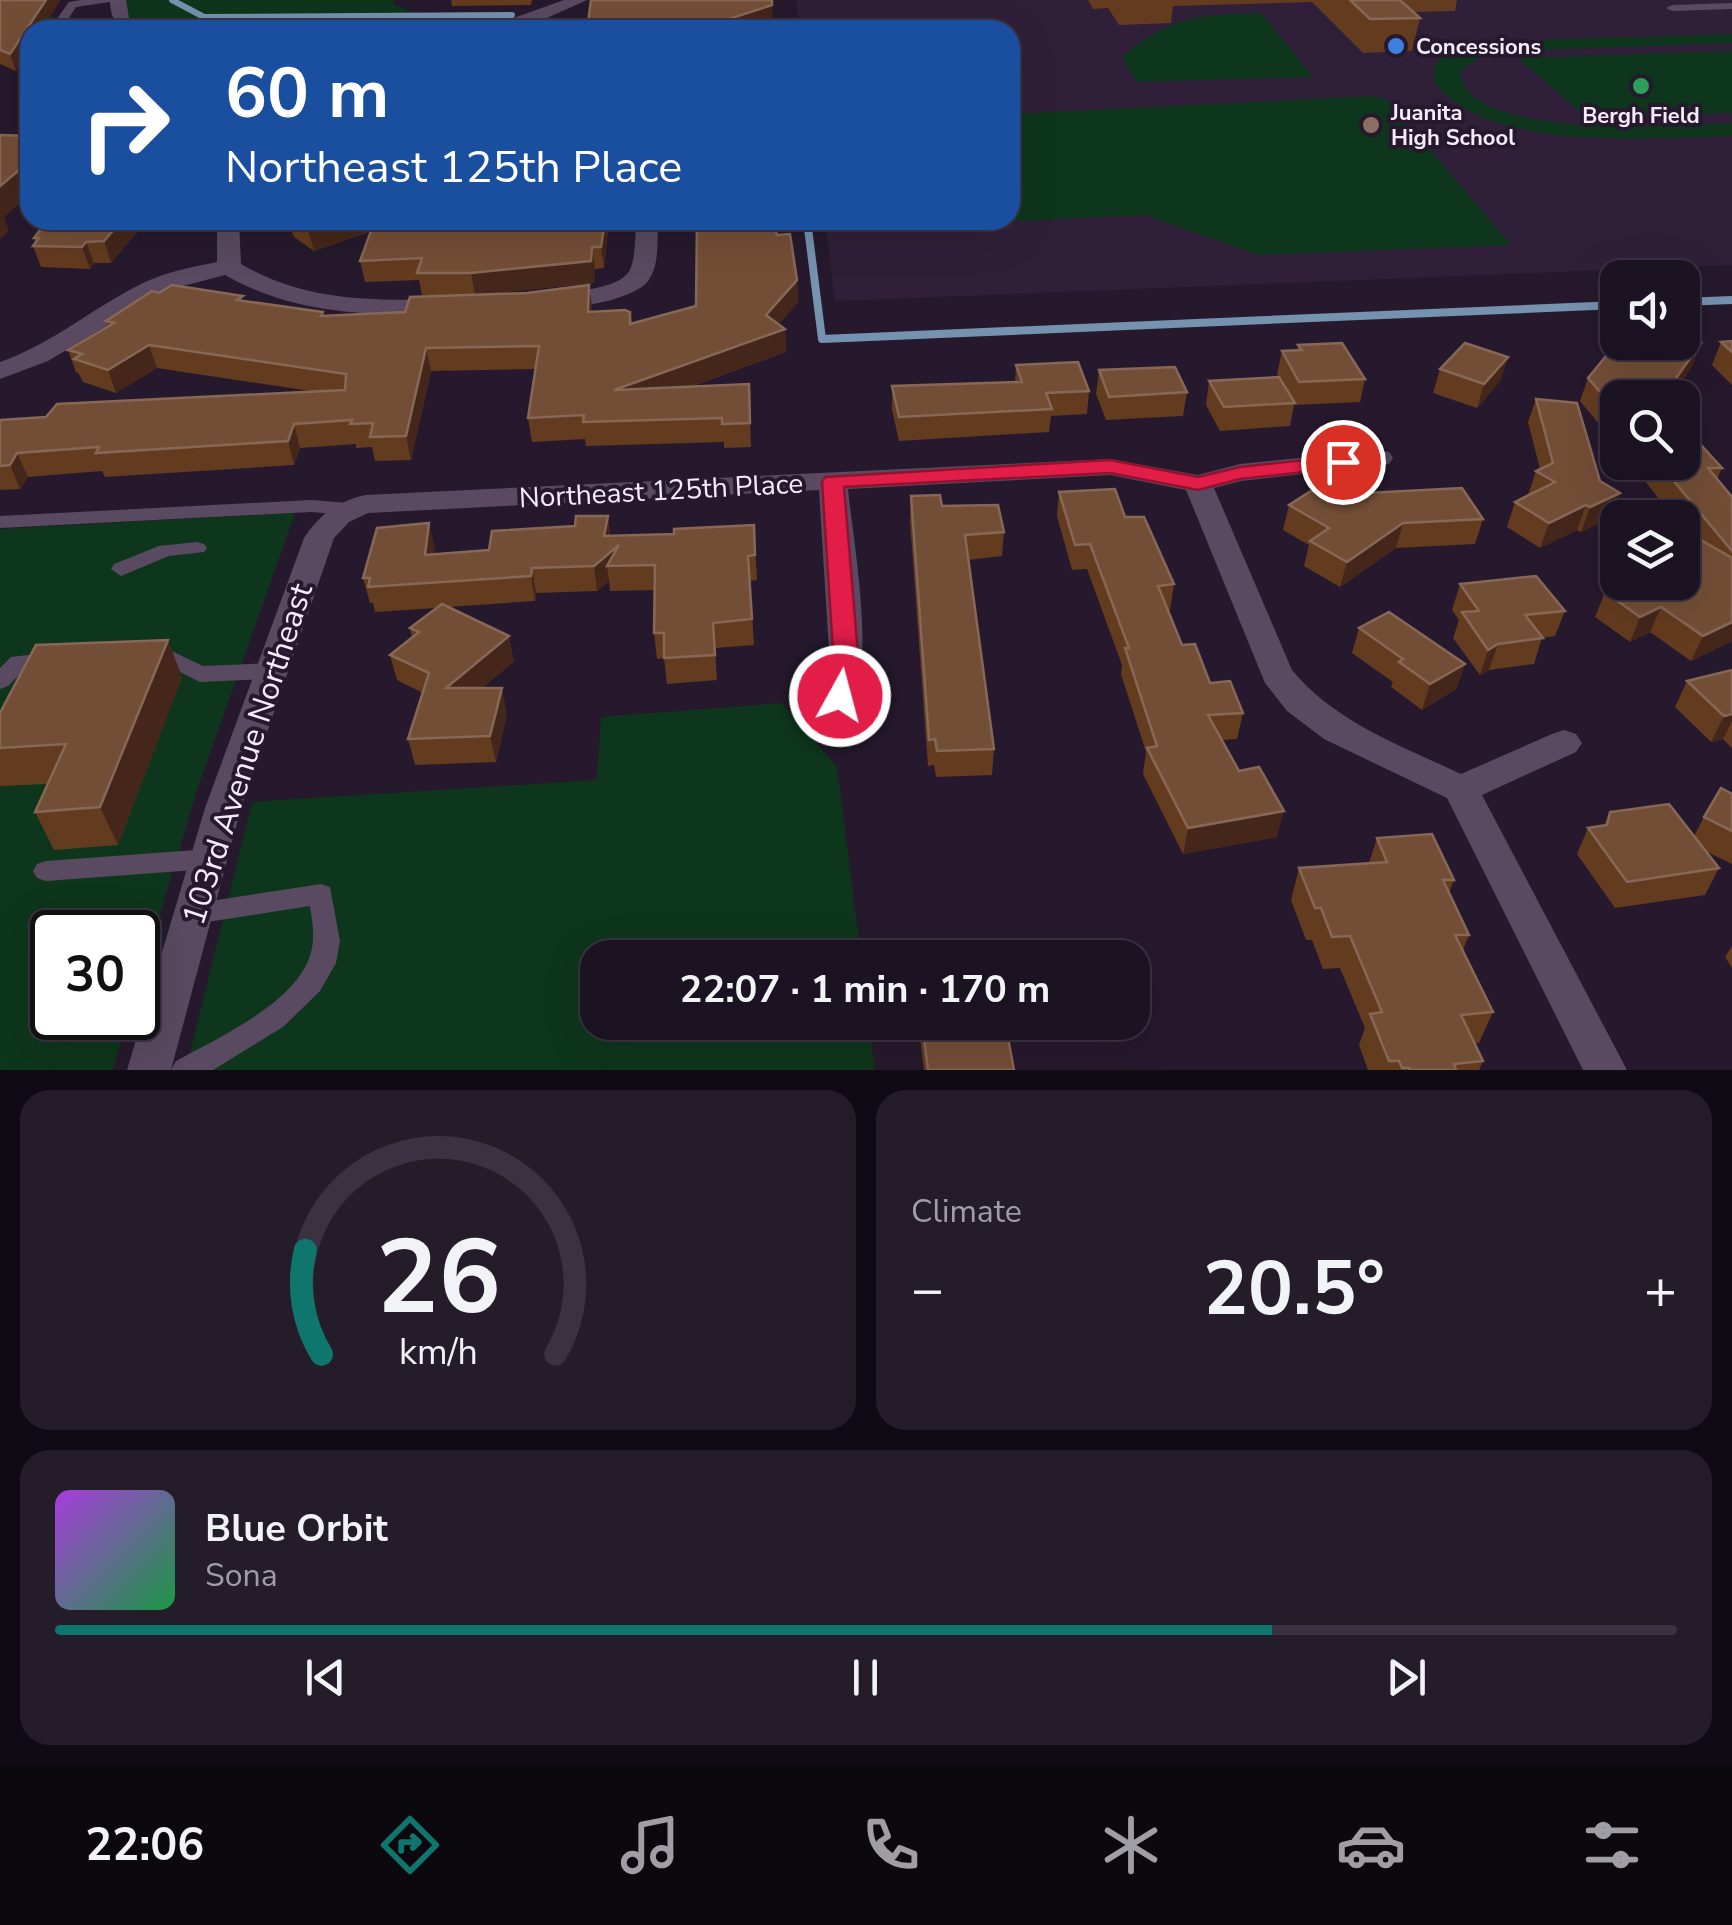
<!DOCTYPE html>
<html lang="en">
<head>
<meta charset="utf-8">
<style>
	:root { --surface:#1c1322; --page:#251c2a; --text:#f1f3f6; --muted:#a09ea5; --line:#3a3240; --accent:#0f766e }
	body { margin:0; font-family:"Nunito Sans",sans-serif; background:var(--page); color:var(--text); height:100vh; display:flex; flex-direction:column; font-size:38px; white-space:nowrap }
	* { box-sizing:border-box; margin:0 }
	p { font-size:32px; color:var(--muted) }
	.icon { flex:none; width:55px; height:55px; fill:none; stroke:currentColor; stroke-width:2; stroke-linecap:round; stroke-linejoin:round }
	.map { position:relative; height:1070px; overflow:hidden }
	.drawer { display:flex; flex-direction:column; gap:20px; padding:20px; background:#0f0a13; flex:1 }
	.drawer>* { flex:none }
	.hud { position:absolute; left:20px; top:20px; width:1000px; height:210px; border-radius:30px; box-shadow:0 10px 40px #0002,0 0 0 2px var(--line); background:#1a4fa0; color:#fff; overflow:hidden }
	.tools { position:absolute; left:1600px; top:260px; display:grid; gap:20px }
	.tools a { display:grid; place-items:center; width:100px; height:100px; border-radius:20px; background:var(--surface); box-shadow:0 10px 40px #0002,0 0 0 2px var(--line); font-size:50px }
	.speed { position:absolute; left:30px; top:910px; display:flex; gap:20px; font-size:50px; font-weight:700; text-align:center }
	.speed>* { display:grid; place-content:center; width:130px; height:130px; border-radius:50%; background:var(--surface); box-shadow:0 10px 40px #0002,0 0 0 2px var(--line); line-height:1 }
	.speed .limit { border:5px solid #111; border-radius:15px; background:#fff; color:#111 }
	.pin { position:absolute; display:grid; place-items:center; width:85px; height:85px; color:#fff; margin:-42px; border:5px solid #fff; border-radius:50%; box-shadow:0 2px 10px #0007 }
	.me { position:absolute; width:110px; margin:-55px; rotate:7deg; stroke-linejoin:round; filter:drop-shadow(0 0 8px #0008) }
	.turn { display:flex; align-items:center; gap:35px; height:210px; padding:0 40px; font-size:45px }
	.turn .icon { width:130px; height:130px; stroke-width:2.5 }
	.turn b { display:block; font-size:70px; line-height:85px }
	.big { font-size:75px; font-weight:700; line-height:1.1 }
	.drawer .tile { flex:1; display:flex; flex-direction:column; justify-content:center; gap:15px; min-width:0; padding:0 35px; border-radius:30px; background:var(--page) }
	.drawer .dial { align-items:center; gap:0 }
	.dial svg { height:260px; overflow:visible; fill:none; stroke:var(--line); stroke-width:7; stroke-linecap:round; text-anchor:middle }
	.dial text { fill:var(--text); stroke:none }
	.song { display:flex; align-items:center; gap:30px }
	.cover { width:120px; height:120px; border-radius:15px; background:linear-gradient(135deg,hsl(280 70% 55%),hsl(140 70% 35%)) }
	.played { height:10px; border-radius:5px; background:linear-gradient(90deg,var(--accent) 75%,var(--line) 75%) }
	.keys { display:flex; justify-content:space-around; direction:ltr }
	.heat { display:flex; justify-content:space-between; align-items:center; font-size:55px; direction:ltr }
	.drawer .tiles { flex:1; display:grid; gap:20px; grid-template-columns:1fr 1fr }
	.tile:last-child { grid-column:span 2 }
	.trip { position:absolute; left:580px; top:940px; width:570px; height:100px; border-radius:30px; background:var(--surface); box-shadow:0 10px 40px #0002,0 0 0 2px var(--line); font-weight:700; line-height:100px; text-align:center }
	.tab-bar { display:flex; height:160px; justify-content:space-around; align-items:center; background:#0b080e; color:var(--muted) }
	.tab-bar .icon { width:70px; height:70px }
	.tab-bar .on { color:var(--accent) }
	.tab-bar b { font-size:45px; color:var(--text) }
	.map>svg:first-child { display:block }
</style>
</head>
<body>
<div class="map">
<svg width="1732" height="1070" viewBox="0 0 1732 1070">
	<rect width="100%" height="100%" fill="#26192d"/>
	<!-- built -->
	<polygon fill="#301f39" points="796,0 1732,0 1732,265 835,301 825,220 1010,220 1010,30 800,30"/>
	<!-- green -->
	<g fill="#0e361c">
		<polygon points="118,0 394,0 393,4 457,30 137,30 125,25"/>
		<path d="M1261 13 1313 77 1136 82 1122 57C1166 17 1203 14 1261 13Z"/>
		<path d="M1732 34V43L1508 51 1482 56 1461 70C1457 142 1688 125 1732 123V136C1653 138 1488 153 1434 82V66L1447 52H1433L1423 43Z"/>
		<polygon points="1732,51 1732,113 1587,118 1518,58"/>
		<polygon points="1371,96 1388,100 1511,245 1258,255 1145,215 1016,221 1010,218 1010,114"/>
		<polygon points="295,513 197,790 138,987 138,932 52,932 52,1018 128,1018 113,1070 0,1070 0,529"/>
		<polygon points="782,703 837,767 861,957 598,958 598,1022 869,1023 875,1070 186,1070 252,802 597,780 601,717"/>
	</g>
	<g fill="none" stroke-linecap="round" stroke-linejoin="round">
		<!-- stream-far1 -->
		<g stroke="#7592af" stroke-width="6">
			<polyline points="172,0 204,17 512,15"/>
			<polyline points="556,22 580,30"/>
		</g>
		<!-- stream -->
		<g stroke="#7592af" stroke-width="8">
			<polyline points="807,220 822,339 1618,305"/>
			<polyline points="1682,302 1732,300"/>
		</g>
		<!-- lane -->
		<g fill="#594a61" fill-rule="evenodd">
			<polygon points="81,0 123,0 76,7 61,30 49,30 69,2"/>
			<polygon points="1732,3 1732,9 1672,11 1666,8 1672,5"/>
			<polygon points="311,500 349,503 359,509 349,515 311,512 0,528 0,516"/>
			<polygon points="197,542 204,544 207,548 204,552 169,556 121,576 111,569 114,564 159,546"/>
			<polygon points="161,646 203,666 270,663 278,666 281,671 278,676 270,679 200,682 158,661 144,659 141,654 144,649"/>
			<polygon points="53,652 61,655 64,660 61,665 25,669 8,686 0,689 0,668 11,657"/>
			<polygon points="209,849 218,852 222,859 218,866 209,869 46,881 37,878 33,871 37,864 46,861"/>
			<path d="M321 884 330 887 340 941 336 963 320 991 283 1027 213 1070H171L176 1061C216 1039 289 1006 308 961 316 943 313 925 310 906L194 924 185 921 181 913 185 905Z"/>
		</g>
		<!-- street -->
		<g fill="#594a61" fill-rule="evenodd">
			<path d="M110 0H126L129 18 146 30C123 30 110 26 110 0Z"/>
			<polygon points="564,0 587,0 529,26 480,30"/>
			<path d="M217 220H239L241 264C306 302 373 301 447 299L459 306 447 313C369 316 295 315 225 275L164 291 48 361 0 379V362C52 344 94 307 143 283 166 272 192 267 217 262Z"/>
			<path d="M636 220H658C657 239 660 265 648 281 634 300 567 312 544 306L541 301 544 296C566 290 623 292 631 267 636 253 635 235 636 220Z"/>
			<path d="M1379 450 1389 452 1393 458 1389 464 1241 481 1214 488 1292 670C1336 723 1400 745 1461 774L1552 734 1564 730 1576 734 1582 743 1576 752 1482 795 1627 1070H1583L1447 798 1324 739 1287 711 1265 683 1186 490 1110 475 848 489C853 540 876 663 851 704L839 708 827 704 822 696 830 666 819 490 368 513 349 522 334 538 241 808 171 1070H127L205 808 304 538C320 514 337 502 365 495L1110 459 1198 475 1240 464Z"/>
		</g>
	</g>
	<!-- wall -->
	<g fill="#633b1f">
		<polygon points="0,0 30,30 30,49 16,71 0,64"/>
		<polygon points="451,0 532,0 531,5 452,6"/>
		<polygon points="1088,0 1457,0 1455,11 1413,12 1420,18 1412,51 1363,53 1312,2 1173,6 1171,23 1119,25 1108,8 1093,9"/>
		<polygon points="48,220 147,220 111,263 94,263 90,269 41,267 33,246 35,243 34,238"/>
		<polygon points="287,220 609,220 604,268 595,269 594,283 486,294 592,307 592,312 630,312 632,323 696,306 775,230 797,280 798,302 779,324 785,329 786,352 690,387 749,384 751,447 724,448 724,442 586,446 585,439 532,442 528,418 535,369 431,371 411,460 375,461 372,447 356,448 356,444 300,448 294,465 105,477 102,471 28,477 20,489 0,490 0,420 46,417 310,391 157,368 116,393 83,382 79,374 76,372 68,350 108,327 106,321 159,293 245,301 324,316 405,312 459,295 422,295 419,280 365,282 360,261 371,231 314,251 294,237"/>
		<polygon points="1732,341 1732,385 1712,365 1721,342"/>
		<polygon points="1298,345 1365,379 1360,402 1294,405 1290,426 1220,431 1206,405 1209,381 1279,377 1277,374 1282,351 1297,351"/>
		<polygon points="1016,365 1089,391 1087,414 1051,416 1049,432 899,441 892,410 892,386 1015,382"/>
		<polygon points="1693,365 1670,398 1618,398 1618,447 1580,401 1588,378"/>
		<polygon points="1440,369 1501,380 1477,408 1433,393"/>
		<polygon points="1099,370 1187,392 1183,416 1106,420 1096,394"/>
		<polygon points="1536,399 1611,517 1581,532 1577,530 1540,548 1507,527 1515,502 1528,495 1536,471 1540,469 1528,422"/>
		<polygon points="1630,462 1682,462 1722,468 1717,479 1732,497 1732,641 1691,661 1650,632 1630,642 1595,617 1605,592 1682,582 1685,530 1682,528 1682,518 1674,518"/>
		<polygon points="1059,492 1125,517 1174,584 1170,610 1168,610 1182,645 1210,683 1243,713 1237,739 1222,740 1277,837 1183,854 1143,774 1146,752 1121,674 1122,665 1087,569 1072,570 1057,516"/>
		<polygon points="1347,494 1483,519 1475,544 1396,548 1340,587 1304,566 1309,545 1283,530 1289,505"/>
		<polygon points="911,496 942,506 1004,532 1002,556 968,560 994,749 992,775 936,777 934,765 928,766 910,521"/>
		<polygon points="1632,500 1662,518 1625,518"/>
		<polygon points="608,516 610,536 674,534 754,525 757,580 750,581 754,645 715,648 717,680 667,684 664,658 657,659 654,633 655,590 610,591 609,581 597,591 536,593 535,601 448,607 514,661 482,688 507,714 496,762 415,765 408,739 423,693 397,680 390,655 412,638 410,628 436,608 375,612 373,603 370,603 363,578 435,548 434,554 489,550"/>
		<polygon points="1460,584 1565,611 1555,636 1542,638 1534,664 1489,670 1480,675 1453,638 1459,620 1452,610"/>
		<polygon points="1359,628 1465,664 1456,689 1422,710 1391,687 1393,682 1352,653"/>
		<polygon points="1732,670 1732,748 1723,739 1711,742 1675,707 1687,681"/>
		<polygon points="182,677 118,845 54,850 35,812 47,784 0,786 0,713"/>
		<polygon points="1732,794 1732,864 1705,851 1719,868 1705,895 1615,908 1577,854 1588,828 1604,825 1610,812 1694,836 1704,817"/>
		<polygon points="1377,838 1454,880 1449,893 1469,935 1463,950 1493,1012 1479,1043 1475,1044 1483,1061 1479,1070 1368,1070 1359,1045 1365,1028 1340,968 1323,969 1312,940 1306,940 1291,900 1299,868 1369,863"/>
		<polygon points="1732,946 1732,968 1725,957"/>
		<polygon points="918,1022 1005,1022 1014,1070 924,1070"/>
	</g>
	<!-- shaded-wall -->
	<g fill="#44261b">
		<polygon points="46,0 61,0 42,30 30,30 30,49 16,71 10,54"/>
		<polygon points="772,5 773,22 750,30 695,30"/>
		<polygon points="30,161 30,195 4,217 9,231 0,239 0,186"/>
		<polygon points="122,220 147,220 111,263 104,241"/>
		<polygon points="336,220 388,220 389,224 314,251 308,230"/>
		<polygon points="605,220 609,220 604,268 601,247"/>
		<polygon points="86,242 94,263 90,269 82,247"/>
		<polygon points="592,247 595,269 594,283 475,295 471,273"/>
		<polygon points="797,280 798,302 769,335 785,329 786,352 616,413 614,390 766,315"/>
		<polygon points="589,285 592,307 591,334 588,312"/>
		<polygon points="1701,343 1693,365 1670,398 1662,398"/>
		<polygon points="149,345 157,368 116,393 108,370"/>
		<polygon points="426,348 431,371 411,460 406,436"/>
		<polygon points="1508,357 1501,380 1477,408 1484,384"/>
		<polygon points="294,424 300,448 294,465 288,441"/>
		<polygon points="17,453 28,477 20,489 10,465"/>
		<polygon points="1620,493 1611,517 1581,532 1590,507"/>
		<polygon points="1586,505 1577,530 1540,548 1549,523"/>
		<polygon points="608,516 611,540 619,545 607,566 609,581 597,591 594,566 604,536"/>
		<polygon points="429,523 435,548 431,579 425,555"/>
		<polygon points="1403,523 1396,548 1340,587 1347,562"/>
		<polygon points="532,568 536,593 535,601 531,576"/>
		<polygon points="1661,607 1650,632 1630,642 1640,617"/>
		<polygon points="1732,622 1732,641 1691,661 1703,636"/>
		<polygon points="509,636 514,661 452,713 446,688"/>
		<polygon points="168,640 182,677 118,845 100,807"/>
		<polygon points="1498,644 1489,670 1480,675 1488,650"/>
		<polygon points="1465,664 1456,689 1422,710 1430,684"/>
		<polygon points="502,688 507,714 496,762 490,736"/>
		<polygon points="1732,714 1732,721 1723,739 1711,742 1724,716"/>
		<polygon points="1284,811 1277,837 1183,854 1188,828"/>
	</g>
	<!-- building -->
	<g fill="#734e37" stroke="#876756" stroke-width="2.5">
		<polygon points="0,0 46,0 10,54 0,50"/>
		<polygon points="591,0 772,0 772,5 695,30 587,30"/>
		<polygon points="1350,0 1400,0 1420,18 1370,19"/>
		<polygon points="0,135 30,136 30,161 0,186"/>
		<polygon points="48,220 122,220 104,241 86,242 82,247 33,246 39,238 34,238"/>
		<polygon points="294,220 336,220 308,230"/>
		<polygon points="375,220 605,220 601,247 592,247 591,261 471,273 417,273 422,258 360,261"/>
		<polygon points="697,220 774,220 775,230 777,235 790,234 797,280 766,315 785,329 614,390 749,384 750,423 722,424 722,418 583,422 584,415 528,418 539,346 426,348 406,436 370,437 373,423 350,424 352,420 294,424 288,441 96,453 99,447 17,453 10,465 0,466 0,420 46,417 57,404 345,390 346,374 149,345 108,370 74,359 82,354 68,350 114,323 106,321 152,291 159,293 172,285 243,296 237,300 323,312 321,316 405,312 410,297 527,293 589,285 588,312 625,310 630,312 630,324 696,306"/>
		<polygon points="1732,341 1732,352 1721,342"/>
		<polygon points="1628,342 1677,344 1701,343 1662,398 1618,398 1618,413 1588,378 1615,345"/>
		<polygon points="1342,343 1365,379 1299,382 1282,351 1302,350 1298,345"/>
		<polygon points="1465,343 1508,357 1484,384 1440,369"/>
		<polygon points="1078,362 1089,391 1046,393 1052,409 899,417 892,386 1022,382 1016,365"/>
		<polygon points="1175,367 1187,392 1109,397 1099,370"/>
		<polygon points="1279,377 1295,403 1224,407 1209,381"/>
		<polygon points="1536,399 1577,403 1600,481 1620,493 1590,507 1586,505 1549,523 1515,502 1555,482 1536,471 1553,463"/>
		<polygon points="1691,434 1722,468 1708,468 1732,497 1732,551 1658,462 1682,462 1682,435"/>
		<polygon points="1325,482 1347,494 1462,488 1483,519 1403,523 1347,562 1310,541 1329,528 1289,505"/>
		<polygon points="1115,489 1125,517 1144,517 1174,584 1158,586 1182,645 1195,644 1210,683 1230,681 1243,713 1208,715 1239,771 1259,767 1284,811 1188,828 1147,748 1157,746 1125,648 1129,648 1090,544 1075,545 1059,492"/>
		<polygon points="940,495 942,506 998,505 1004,532 965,535 994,749 937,751 935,739 929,740 911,496"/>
		<polygon points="1632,500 1662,518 1644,518"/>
		<polygon points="576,516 608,516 604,536 674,534 674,529 754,525 755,555 748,556 752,619 713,623 715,655 664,658 664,633 654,633 655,565 607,566 619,545 594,566 532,568 531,576 368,587 370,578 363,578 377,528 429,523 425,555 489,550 492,531 575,526"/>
		<polygon points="1682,529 1732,558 1732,622 1703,636 1661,607 1640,617 1605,592 1626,582 1682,582"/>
		<polygon points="1536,576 1565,611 1525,615 1543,638 1498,644 1488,650 1462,612 1479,611 1460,584"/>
		<polygon points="442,604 509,636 446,688 502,688 490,736 408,739 429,673 390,655 419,632 410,628"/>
		<polygon points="1389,612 1465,664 1430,684 1399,662 1403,659 1359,628"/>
		<polygon points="168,640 100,807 35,812 66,744 0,748 0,713 36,645"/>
		<polygon points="1732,670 1732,714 1724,716 1687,681"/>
		<polygon points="1721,788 1732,794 1732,831 1704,817"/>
		<polygon points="1669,804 1719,868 1627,882 1588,828 1607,825 1610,812"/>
		<polygon points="1432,834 1454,880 1443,880 1469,935 1455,935 1493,1012 1461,1015 1483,1061 1454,1064 1456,1070 1410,1070 1409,1068 1402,1068 1399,1061 1389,1061 1370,1014 1382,1012 1350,936 1332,937 1321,908 1315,908 1299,868 1387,862 1377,838"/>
		<polygon points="922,1022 1005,1022 1014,1070 928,1070"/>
	</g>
	<!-- route -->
	<polygon fill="#e11d48" stroke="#92132f" stroke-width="2.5" points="1343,456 1351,458 1354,462 1351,467 1240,479 1198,490 1110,473 844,487 859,666 849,702 830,702 827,696 834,666 822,482 825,477 1110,460 1198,477 1240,467"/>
	<!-- markers -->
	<circle fill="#3f7fe0" stroke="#26192d" stroke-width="4" cx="1396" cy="46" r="10"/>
	<circle fill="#2e9e5b" stroke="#26192d" stroke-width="4" cx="1641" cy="86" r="10"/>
	<circle fill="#8d6e63" stroke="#26192d" stroke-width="4" cx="1371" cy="125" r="10"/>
	<g text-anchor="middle" stroke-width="8" stroke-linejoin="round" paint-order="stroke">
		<!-- far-poi labels -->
		<g font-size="22" font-weight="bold" fill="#f5ecfa" stroke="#26192d" text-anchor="start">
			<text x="1416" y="54">Concessions</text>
			<text x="1391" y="120">Juanita<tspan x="1391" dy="25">High School</tspan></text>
			<text x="1641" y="123" text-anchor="middle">Bergh Field</text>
		</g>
		<!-- street labels -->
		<g font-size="28" fill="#f5ecfa" stroke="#26192d">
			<text transform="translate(661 490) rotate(-3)" y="10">Northeast 125th Place</text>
		</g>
		<!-- near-street labels -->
		<g font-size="32" fill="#f5ecfa" stroke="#26192d">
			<text transform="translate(247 754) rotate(-72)" y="11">103rd Avenue Northeast</text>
		</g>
	</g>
</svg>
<div class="tools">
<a><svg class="icon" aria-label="sound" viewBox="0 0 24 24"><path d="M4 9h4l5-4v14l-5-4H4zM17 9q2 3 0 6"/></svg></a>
<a><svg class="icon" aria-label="search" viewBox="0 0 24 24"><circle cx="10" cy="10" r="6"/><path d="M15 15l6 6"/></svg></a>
<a><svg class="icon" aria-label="layers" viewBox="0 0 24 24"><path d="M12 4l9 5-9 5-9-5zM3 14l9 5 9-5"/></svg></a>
</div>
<div class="speed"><div class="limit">30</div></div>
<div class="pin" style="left:1343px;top:462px;background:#d93025"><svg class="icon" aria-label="arrive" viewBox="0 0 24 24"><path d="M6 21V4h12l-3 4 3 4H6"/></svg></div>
<svg class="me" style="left:840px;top:696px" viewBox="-20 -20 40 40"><circle r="17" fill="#e11d48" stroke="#fff" stroke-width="3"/><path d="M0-11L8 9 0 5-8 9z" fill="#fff"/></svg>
<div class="trip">22:07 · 1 min · 170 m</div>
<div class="hud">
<div class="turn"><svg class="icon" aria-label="right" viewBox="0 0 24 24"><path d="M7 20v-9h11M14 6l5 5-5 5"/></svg><div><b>60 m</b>Northeast 125th Place</div></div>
</div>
</div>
<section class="drawer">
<div class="tiles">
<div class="tile dial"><svg viewBox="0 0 100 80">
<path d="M14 69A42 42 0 1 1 86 69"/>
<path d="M14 69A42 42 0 0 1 9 37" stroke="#0f766e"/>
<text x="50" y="56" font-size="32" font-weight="700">26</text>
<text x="50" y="72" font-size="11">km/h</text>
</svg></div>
<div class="tile"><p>Climate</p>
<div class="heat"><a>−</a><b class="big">20.5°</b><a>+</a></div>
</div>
<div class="tile">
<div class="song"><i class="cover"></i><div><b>Blue Orbit</b><p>Sona</p></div></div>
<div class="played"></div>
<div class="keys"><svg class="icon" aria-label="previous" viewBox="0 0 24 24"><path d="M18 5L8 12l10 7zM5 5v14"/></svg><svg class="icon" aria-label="pause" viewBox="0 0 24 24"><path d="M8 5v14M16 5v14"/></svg><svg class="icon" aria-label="next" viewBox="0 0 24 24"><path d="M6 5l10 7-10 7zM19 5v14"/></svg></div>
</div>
</div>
</section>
<nav class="tab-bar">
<b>22:06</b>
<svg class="icon on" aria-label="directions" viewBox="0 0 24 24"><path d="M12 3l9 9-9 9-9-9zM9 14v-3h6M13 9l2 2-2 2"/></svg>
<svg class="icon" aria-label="music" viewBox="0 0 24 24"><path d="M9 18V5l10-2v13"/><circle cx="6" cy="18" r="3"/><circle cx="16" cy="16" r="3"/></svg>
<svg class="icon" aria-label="phone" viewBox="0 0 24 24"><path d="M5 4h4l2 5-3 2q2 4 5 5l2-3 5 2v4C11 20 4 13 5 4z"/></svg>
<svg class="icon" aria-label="climate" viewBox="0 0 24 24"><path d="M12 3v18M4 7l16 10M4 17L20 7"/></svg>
<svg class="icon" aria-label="car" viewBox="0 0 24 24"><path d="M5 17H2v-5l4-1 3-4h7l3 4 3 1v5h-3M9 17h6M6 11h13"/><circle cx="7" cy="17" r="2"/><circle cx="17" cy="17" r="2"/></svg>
<svg class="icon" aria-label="filters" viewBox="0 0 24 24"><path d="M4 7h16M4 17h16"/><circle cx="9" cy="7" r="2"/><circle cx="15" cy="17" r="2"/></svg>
</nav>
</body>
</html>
